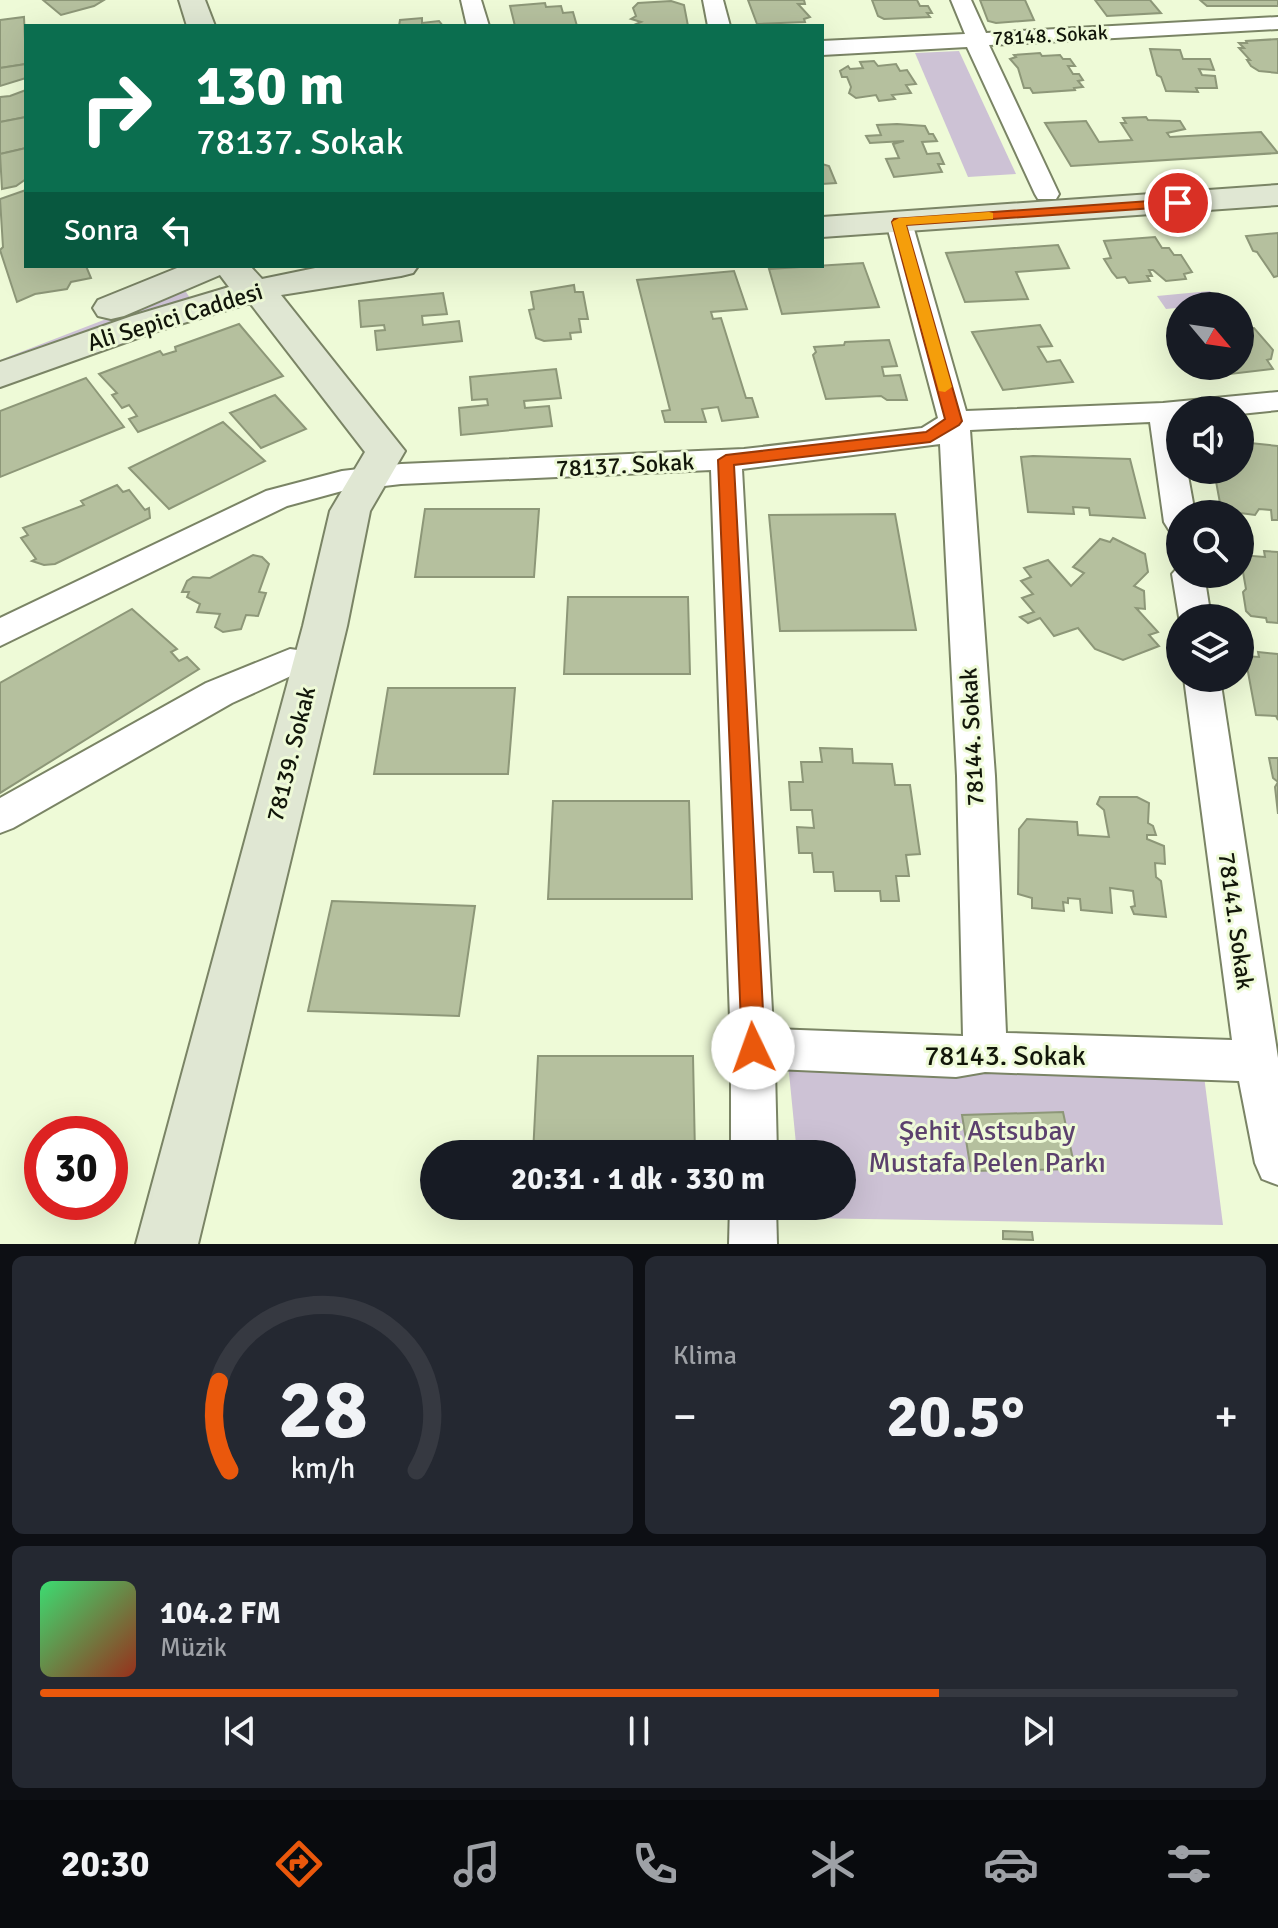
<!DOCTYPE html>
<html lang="tr">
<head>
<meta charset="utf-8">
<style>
	:root { --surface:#171b24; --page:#242831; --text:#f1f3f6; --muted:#9ea1a6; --line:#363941; --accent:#ea580c }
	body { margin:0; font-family:Signika,sans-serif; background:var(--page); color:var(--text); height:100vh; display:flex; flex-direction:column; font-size:30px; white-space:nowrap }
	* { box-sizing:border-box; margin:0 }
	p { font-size:26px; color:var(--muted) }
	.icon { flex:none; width:44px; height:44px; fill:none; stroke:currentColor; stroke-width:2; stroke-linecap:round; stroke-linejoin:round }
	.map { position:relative; height:1244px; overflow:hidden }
	.details { display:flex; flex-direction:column; gap:12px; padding:12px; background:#0d0f14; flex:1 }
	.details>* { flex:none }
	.top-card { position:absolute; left:24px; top:24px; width:800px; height:244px; border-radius:0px; box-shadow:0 8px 32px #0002; background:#0b6e4f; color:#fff; overflow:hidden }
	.needle { width:52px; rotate:119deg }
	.controls { position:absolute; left:1166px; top:292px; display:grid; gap:16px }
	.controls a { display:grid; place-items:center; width:88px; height:88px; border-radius:50%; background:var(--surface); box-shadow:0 8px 32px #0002; font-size:40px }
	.speed { position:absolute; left:24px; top:1116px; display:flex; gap:16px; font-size:40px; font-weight:700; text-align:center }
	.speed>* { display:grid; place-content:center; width:104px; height:104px; border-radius:50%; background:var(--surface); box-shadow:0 8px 32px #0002; line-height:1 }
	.speed .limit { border:12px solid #d22; background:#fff; color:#111 }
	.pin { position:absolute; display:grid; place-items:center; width:68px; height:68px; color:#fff; margin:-34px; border:4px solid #fff; border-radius:50%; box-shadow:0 2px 8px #0007 }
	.me { position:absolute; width:88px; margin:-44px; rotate:357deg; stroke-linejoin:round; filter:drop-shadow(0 0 6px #0008) }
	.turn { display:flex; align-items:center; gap:28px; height:168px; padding:0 40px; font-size:36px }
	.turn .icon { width:104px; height:104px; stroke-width:2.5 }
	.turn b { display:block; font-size:56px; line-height:68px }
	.then { display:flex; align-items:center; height:76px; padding:0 40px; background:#0003; gap:16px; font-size:30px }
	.big { font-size:60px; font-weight:700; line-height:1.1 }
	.details .tile { flex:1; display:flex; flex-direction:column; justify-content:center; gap:12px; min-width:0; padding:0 28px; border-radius:12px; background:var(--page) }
	.details .dial { align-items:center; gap:0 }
	.dial svg { height:208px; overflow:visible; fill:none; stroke:var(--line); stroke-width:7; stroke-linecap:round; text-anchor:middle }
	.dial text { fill:var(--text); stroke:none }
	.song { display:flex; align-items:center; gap:24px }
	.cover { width:96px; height:96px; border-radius:12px; background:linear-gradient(135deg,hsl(140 70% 55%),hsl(10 70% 35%)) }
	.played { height:8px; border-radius:4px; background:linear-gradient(90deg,var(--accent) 75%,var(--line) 75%) }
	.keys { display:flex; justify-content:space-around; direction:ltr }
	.heat { display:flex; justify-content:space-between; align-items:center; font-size:44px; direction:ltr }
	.details .tiles { flex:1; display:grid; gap:12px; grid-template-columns:1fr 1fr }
	.tile:last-child { grid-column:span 2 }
	.trip { position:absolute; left:420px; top:1140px; width:436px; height:80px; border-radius:40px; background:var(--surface); box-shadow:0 8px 32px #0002; font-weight:700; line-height:80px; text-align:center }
	.tab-bar { display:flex; height:128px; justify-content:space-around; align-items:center; background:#090b0e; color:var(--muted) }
	.tab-bar .icon { width:56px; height:56px }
	.tab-bar .on { color:var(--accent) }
	.tab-bar b { font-size:36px; color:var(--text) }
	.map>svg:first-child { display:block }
</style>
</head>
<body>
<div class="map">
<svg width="1278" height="1244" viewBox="0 0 1278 1244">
	<rect width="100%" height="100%" fill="#eefad7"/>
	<!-- green -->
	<g fill="#cdc2d5">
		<polygon points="959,51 1016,174 968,177 915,53"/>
		<polygon points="184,289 192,301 0,365 0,360"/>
		<polygon points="1210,291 1218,304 1166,309 1157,296"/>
		<polygon points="788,1063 1204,1076 1223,1225 804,1218 803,1206 842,1206 842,1154 797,1154"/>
	</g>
	<!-- building -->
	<g fill="#b5c09e" stroke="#8d9778" stroke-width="2">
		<polygon points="43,0 104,0 94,6 61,15"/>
		<polygon points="748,0 804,0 805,4 798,4 810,17 804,19 805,22 757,24"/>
		<polygon points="872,0 917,0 920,6 928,6 932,13 927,13 930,17 884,19 878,16"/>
		<polygon points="980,0 1025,0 1034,20 996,23 988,21"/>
		<polygon points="1095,0 1150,0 1161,13 1107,16"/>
		<polygon points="1200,0 1278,0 1278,6 1207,6"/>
		<polygon points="671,1 684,5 688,26 634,25 641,22 631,19 636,16 633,8 638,3"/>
		<polygon points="545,3 546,7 561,6 563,13 573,12 577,26 515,26 510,6"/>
		<polygon points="24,17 26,64 0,68 0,20"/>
		<polygon points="422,18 422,23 439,21 443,26 399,26 400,20"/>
		<polygon points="1278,39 1278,73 1259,71 1251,66 1247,60 1250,60 1239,48 1244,48 1239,43 1247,43 1246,41"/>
		<polygon points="1150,49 1180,50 1183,59 1210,59 1214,70 1199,69 1202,75 1215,76 1217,88 1196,88 1198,92 1166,91 1161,77 1157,75"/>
		<polygon points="1040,53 1042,56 1060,55 1063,59 1070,59 1075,66 1068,66 1073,74 1079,74 1083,80 1078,81 1083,87 1074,88 1075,90 1033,93 1030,88 1024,88 1018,68 1010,59 1016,57 1014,55"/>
		<polygon points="874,61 878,66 896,64 900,71 907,70 916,84 906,85 911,93 892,95 895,99 879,101 876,95 856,98 849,93 851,87 847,77 842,77 840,71 848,66 850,69 863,68 860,62"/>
		<polygon points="26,64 26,78 0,86 0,68"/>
		<polygon points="26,90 26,117 0,122 0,97 10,96"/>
		<polygon points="26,117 26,148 0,154 0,122"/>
		<polygon points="1146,117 1148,120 1180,121 1185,129 1167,133 1170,137 1261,132 1278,153 1071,166 1045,123 1086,121 1099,142 1132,140 1121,123 1126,123 1123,118"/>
		<polygon points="897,124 925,126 929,134 933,134 937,141 922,142 927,154 939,153 944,164 938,164 942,172 894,177 886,159 899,158 893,144 904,141 870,143 866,136 881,135 877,125"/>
		<polygon points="26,148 26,179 16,186 2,189 0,154"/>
		<polygon points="822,164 829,166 836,183 822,184"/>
		<polygon points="26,190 26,266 86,266 91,278 71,282 67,289 35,294 17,302 0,250 3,247 0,199"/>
		<polygon points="1278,233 1278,276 1274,277 1257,252 1253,251 1246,236"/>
		<polygon points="1155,237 1162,248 1169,248 1174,255 1181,255 1192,272 1184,274 1186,279 1166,281 1153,270 1149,270 1152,276 1147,276 1150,281 1129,283 1125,277 1117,278 1112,272 1104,259 1111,258 1104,241"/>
		<polygon points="1058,245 1069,268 1016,272 1028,299 965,302 946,253"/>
		<polygon points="863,263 879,307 782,314 769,269"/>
		<polygon points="734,271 747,309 711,312 713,319 721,318 746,398 752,398 758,417 722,421 718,407 702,409 706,422 665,422 662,411 670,410 637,280"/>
		<polygon points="574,285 575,292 583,292 588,319 579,319 581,332 570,333 571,339 544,341 536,338 529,310 534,309 531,292"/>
		<polygon points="443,293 447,314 422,316 423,325 459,321 462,341 377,350 375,331 385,330 384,325 361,327 359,301"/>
		<polygon points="239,324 283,376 138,432 129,419 137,416 129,405 122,408 112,395 117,393 99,374 160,351 163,355 176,351 175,347"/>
		<polygon points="1240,324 1245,329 1254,328 1273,350 1271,359 1267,360 1273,369 1213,376 1204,366 1240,366"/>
		<polygon points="1040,325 1052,346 1038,347 1047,362 1060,360 1073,382 1003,390 972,332"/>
		<polygon points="889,340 897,366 882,367 884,376 900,375 907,400 887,400 881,396 826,399 813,355 816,352 814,347 844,345 845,342"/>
		<polygon points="556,369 561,398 524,401 525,408 549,406 552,426 461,435 459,408 488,405 487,399 472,400 470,377"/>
		<polygon points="86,378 124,427 0,477 0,411"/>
		<polygon points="275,395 306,429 261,448 230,413"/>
		<polygon points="223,422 265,461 169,509 129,468"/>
		<polygon points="1240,442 1278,446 1278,520 1272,520 1271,510 1259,509 1255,515 1240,513 1220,503 1215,476 1222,477 1221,470 1240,470"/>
		<polygon points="1033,456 1130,459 1145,518 1090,515 1089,508 1073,507 1074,514 1028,512 1021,457"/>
		<polygon points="117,485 123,492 129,490 145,510 149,508 150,518 55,564 44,565 32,561 36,559 21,538 28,535 23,528 84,505 81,501"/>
		<polygon points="425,509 539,509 534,577 415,577"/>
		<polygon points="895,514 916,630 780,631 769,515"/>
		<polygon points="1113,538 1145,554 1148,572 1134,586 1144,591 1145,609 1136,608 1158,632 1149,635 1159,646 1123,660 1095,649 1078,628 1054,636 1040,618 1028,623 1020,617 1034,612 1022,598 1033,594 1021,581 1031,577 1024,568 1048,560 1071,586 1084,573 1073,567 1100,539 1110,542"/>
		<polygon points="1264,551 1278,552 1278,623 1267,622 1266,618 1251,616 1246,611 1243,592 1246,589 1240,555 1265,557"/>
		<polygon points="253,555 262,557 269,564 259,592 266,593 258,616 246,615 241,629 223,632 215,627 220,614 197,612 200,604 187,597 189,592 182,592 187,581 193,577 210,578"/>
		<polygon points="568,597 688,597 690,674 564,674"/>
		<polygon points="132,609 177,649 171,652 179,661 187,657 199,669 0,793 0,683"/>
		<polygon points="1258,652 1278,654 1278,720 1276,716 1256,715 1245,656 1259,657"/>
		<polygon points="388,688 515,688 508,774 374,774"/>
		<polygon points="820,748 852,749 853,763 892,764 895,785 910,785 920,854 906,855 909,876 896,876 899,901 881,901 880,891 835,891 833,872 814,872 812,853 799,853 797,827 814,828 812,810 791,810 789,782 803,782 801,762 822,762"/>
		<polygon points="1269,758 1278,758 1278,814 1275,787 1278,782 1273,778"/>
		<polygon points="1100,797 1137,797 1149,803 1148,823 1153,826 1156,835 1147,835 1147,839 1164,846 1165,864 1155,863 1156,877 1161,881 1166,917 1134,914 1131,907 1135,906 1133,891 1110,888 1112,913 1081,910 1080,899 1068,898 1068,903 1063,902 1064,911 1032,908 1032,898 1018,894 1019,829 1027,819 1077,822 1078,835 1109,837 1104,810 1097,804"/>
		<polygon points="553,801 689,801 692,899 548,899"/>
		<polygon points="332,901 475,906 459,1016 308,1011"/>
		<polygon points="538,1056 693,1056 695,1154 533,1154"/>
		<polygon points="1063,1112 1075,1169 971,1171 962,1115"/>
		<polygon points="1003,1231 1032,1232 1033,1240 1003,1239"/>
	</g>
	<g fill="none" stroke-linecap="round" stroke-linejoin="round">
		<!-- minor casing -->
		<g stroke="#7a8465" stroke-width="4">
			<g id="minor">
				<polygon points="461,0 481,0 489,26 467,26"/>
				<polygon points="703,0 723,0 730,26 708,26"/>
				<polygon points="951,0 971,0 986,33 1278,17 1278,29 989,45 1059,194 1056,199 1038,199 1035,194 967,47 822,55 822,41 965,34"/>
				<path d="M899 214 908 217 912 222 966 411 1163 403 1278 392V410L1240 414V410H1180V470H1187L1195 514H1180V533L1169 530 1164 522 1150 422 970 430 995 776 1006 1033 1232 1040 1184 678H1220L1278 1058V1185L1262 1179 1255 1163 1239 1081 985 1072 956 1077 775 1069 777 1154H731V1048L711 470 401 484 342 491 287 506 0 646V618L266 491 342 471 401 464 744 449 922 428 938 418 886 222 890 217ZM940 444 957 776 963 1036 773 1029 742 469Z"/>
				<polygon points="1180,565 1180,574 1204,574 1211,618 1180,618 1180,623 1172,574"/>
				<polygon points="290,649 326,654 331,663 326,672 314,676 293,675 232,703 13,828 0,833 0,798 206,683"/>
				<polygon points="730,1206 776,1206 777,1244 729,1244"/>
			</g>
		</g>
		<!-- secondary casing -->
		<g stroke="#7a8465" stroke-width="4">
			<g id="secondary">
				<polygon points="179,0 205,0 215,26 187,26"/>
				<polygon points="1278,185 1278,205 822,237 822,217"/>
				<polygon points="182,266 250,266 262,279 325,266 418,266 413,273 401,276 281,295 405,451 370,511 347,626 198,1244 136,1244 303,626 330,511 365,452 250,303 157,331 0,387 0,362 132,316 229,287 220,275 124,316 111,319 98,316 93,308 98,300"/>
			</g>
		</g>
		<!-- minor -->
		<use href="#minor" fill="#fff" fill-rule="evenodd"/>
		<!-- secondary -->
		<use href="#secondary" fill="#e0e7d3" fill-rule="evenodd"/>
	</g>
	<!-- route -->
	<polygon fill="#ea580c" stroke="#983908" stroke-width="2" points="1178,199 1183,200 1183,206 906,225 962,421 959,425 930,442 734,465 765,1048 762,1055 753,1058 745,1055 742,1048 718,460 726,455 926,432 945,419 892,222 894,219"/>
	<!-- slow -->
	<polygon fill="#f59e0b" points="989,212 993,213 993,219 906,225 952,387 945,392 939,391 892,222 899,218"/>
	<g text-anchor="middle" stroke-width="6" stroke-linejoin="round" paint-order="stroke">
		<!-- far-street labels -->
		<g font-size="20" fill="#12160a" stroke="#eefad7">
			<text transform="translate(1050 35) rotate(-3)" y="7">78148. Sokak</text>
		</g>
		<!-- street labels -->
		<g font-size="24" fill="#12160a" stroke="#eefad7">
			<text transform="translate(175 317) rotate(-17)" y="8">Ali Sepici Caddesi</text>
			<text transform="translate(625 465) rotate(-3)" y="8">78137. Sokak</text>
			<text transform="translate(972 737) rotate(-93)" y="8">78144. Sokak</text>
			<text transform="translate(291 754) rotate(-76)" y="8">78139. Sokak</text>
			<text transform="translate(1236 921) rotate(82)" y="8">78141. Sokak</text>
		</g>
		<!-- near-street labels -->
		<g font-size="28" fill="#12160a" stroke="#eefad7">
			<text x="1005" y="1065">78143. Sokak</text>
		</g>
		<!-- near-park labels -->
		<g font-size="28" fill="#5c416e" stroke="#eefad7">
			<text x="987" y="1140">Şehit Astsubay<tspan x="987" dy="32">Mustafa Pelen Parkı</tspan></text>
		</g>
	</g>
</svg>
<div class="controls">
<a><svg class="needle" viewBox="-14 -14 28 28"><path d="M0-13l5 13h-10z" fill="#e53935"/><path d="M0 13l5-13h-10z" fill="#9ea1a6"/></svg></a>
<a><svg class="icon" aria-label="sound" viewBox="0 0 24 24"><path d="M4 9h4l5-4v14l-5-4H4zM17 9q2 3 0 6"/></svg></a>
<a><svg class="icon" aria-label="search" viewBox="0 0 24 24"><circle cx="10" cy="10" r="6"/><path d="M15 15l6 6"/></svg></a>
<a><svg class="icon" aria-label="layers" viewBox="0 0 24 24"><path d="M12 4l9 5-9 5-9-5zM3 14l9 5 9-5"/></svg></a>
</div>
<div class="speed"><div class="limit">30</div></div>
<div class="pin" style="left:1178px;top:203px;background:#d93025"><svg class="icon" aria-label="arrive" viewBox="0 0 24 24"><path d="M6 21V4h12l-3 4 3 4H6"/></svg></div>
<svg class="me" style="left:753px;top:1048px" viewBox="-20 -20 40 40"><circle r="19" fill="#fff"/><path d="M0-13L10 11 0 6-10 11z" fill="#ea580c"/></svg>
<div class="trip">20:31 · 1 dk · 330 m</div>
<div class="top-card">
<div class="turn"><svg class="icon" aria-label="right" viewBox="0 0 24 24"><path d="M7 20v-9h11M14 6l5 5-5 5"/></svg><div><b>130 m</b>78137. Sokak</div></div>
<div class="then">Sonra<svg class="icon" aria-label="left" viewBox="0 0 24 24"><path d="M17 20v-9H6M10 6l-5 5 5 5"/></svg></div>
</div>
</div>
<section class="details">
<div class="tiles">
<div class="tile dial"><svg viewBox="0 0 100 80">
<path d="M14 69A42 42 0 1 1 86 69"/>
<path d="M14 69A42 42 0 0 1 10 35" stroke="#ea580c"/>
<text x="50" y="56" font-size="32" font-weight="700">28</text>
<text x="50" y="72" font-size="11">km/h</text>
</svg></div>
<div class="tile"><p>Klima</p>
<div class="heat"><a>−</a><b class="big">20.5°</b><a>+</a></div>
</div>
<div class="tile">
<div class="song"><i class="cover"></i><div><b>104.2 FM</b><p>Müzik</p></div></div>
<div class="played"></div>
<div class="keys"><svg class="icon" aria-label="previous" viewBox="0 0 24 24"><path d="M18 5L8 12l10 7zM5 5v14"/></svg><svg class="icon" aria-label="pause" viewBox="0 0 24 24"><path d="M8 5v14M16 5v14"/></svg><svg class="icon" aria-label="next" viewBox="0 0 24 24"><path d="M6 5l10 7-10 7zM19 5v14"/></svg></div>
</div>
</div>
</section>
<nav class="tab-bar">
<b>20:30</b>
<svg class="icon on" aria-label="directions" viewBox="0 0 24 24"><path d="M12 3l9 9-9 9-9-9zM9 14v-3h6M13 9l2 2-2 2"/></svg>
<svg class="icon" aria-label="music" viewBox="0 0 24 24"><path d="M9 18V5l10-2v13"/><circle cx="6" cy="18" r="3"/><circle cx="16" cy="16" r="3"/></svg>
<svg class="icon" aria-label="phone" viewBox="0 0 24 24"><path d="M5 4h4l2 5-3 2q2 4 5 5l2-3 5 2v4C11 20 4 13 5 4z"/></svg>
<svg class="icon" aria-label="climate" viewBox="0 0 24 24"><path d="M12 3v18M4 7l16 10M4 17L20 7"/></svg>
<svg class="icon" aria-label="car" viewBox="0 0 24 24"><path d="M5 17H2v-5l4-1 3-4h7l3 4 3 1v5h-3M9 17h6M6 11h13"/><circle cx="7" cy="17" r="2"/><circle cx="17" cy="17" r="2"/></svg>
<svg class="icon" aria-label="filters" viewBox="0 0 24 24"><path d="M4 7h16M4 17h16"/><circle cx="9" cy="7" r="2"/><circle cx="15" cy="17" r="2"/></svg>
</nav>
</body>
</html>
